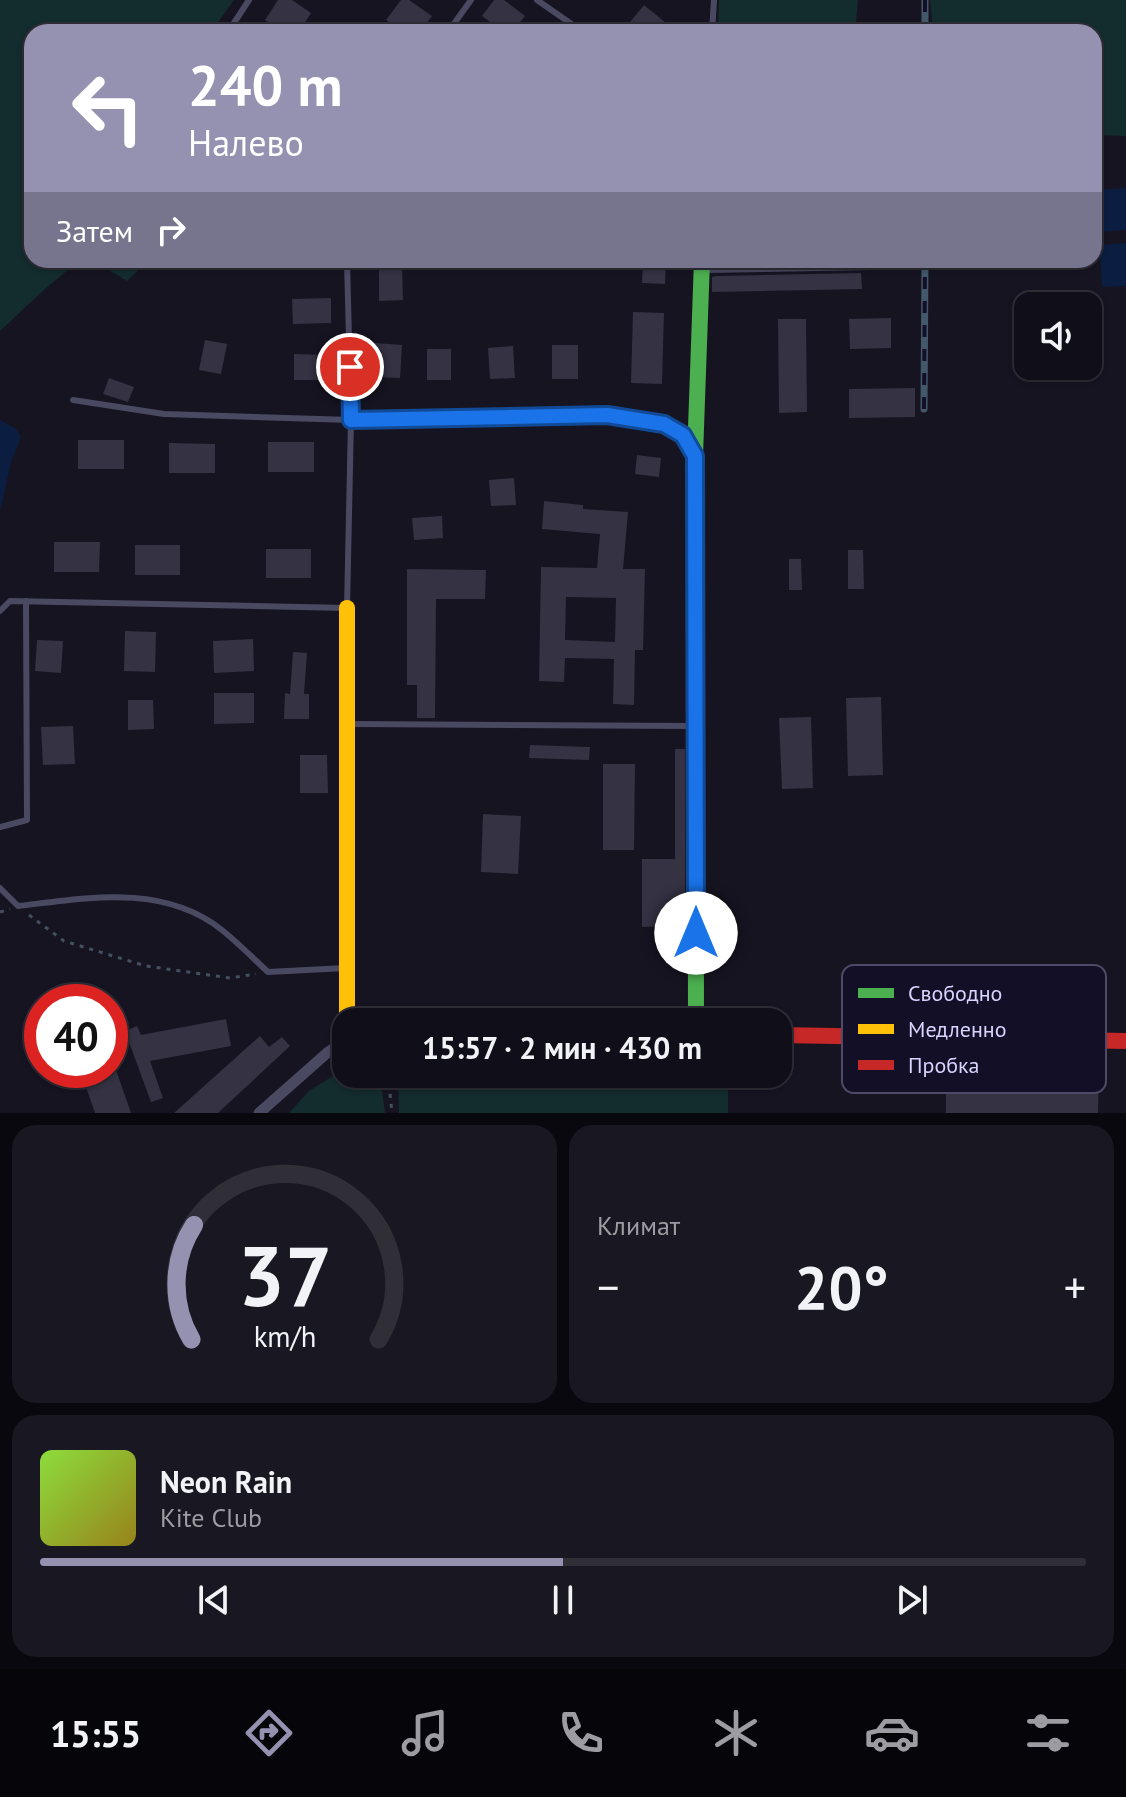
<!DOCTYPE html>
<html lang="ru">
<head>
<meta charset="utf-8">
<style>
	:root { --surface:#100f19; --page:#191822; --text:#f1f3f6; --muted:#9c9ca2; --line:#302f38; --accent:#9591b1 }
	body { margin:0; font-family:"PT Sans",sans-serif; background:var(--page); color:var(--text); height:100vh; display:flex; flex-direction:column; font-size:30px; white-space:nowrap }
	* { box-sizing:border-box; margin:0 }
	p { font-size:26px; color:var(--muted) }
	.icon { flex:none; width:44px; height:44px; fill:none; stroke:currentColor; stroke-width:2; stroke-linecap:round; stroke-linejoin:round }
	.map { position:relative; height:1113px; overflow:hidden }
	.side { display:flex; flex-direction:column; gap:12px; padding:12px; background:#09080e; flex:1 }
	.side>* { flex:none }
	.hud { position:absolute; left:24px; top:24px; width:1078px; height:244px; border-radius:24px; box-shadow:0 2px 6px #0004,0 0 0 2px var(--line); background:#9591b1; color:#fff; overflow:hidden }
	.buttons { position:absolute; left:1014px; top:292px; display:grid; gap:16px }
	.buttons a { display:grid; place-items:center; width:88px; height:88px; border-radius:16px; background:var(--surface); box-shadow:0 2px 6px #0004,0 0 0 2px var(--line); font-size:40px }
	.speed { position:absolute; left:24px; top:984px; display:flex; gap:16px; font-size:40px; font-weight:700; text-align:center }
	.speed>* { display:grid; place-content:center; width:104px; height:104px; border-radius:50%; background:var(--surface); box-shadow:0 2px 6px #0004,0 0 0 2px var(--line); line-height:1 }
	.speed .limit { border:12px solid #d22; background:#fff; color:#111 }
	.pin { position:absolute; display:grid; place-items:center; width:68px; height:68px; color:#fff; margin:-34px; border:4px solid #fff; border-radius:50%; box-shadow:0 2px 8px #0007 }
	.me { position:absolute; width:88px; margin:-44px; rotate:0deg; stroke-linejoin:round; filter:drop-shadow(0 0 6px #0008) }
	.turn { display:flex; align-items:center; gap:28px; height:168px; padding:0 32px; font-size:36px }
	.turn .icon { width:104px; height:104px; stroke-width:2.5 }
	.turn b { display:block; font-size:56px; line-height:68px }
	.then { display:flex; align-items:center; height:76px; padding:0 32px; background:#0003; gap:16px; font-size:30px }
	.big { font-size:60px; font-weight:600; line-height:1.1 }
	.side .card { flex:1; display:flex; flex-direction:column; justify-content:center; gap:12px; min-width:0; padding:0 28px; border-radius:24px; background:var(--page) }
	.side .dial { align-items:center; gap:0 }
	.dial svg { height:208px; overflow:visible; fill:none; stroke:var(--line); stroke-width:7; stroke-linecap:round; text-anchor:middle }
	.dial text { fill:var(--text); stroke:none }
	.song { display:flex; align-items:center; gap:24px }
	.cover { width:96px; height:96px; border-radius:12px; background:linear-gradient(135deg,hsl(90 70% 55%),hsl(50 70% 35%)) }
	.played { height:8px; border-radius:4px; background:linear-gradient(90deg,var(--accent) 50%,var(--line) 50%) }
	.keys { display:flex; justify-content:space-around; direction:ltr }
	.heat { display:flex; justify-content:space-between; align-items:center; font-size:44px; direction:ltr }
	.side .tiles { flex:1; display:grid; gap:12px; grid-template-columns:1fr 1fr }
	.card:last-child { grid-column:span 2 }
	.trip { position:absolute; left:332px; top:1008px; width:460px; height:80px; border-radius:24px; background:var(--surface); box-shadow:0 2px 6px #0004,0 0 0 2px var(--line); font-weight:600; line-height:80px; text-align:center }
	.dock { display:flex; height:128px; justify-content:space-around; align-items:center; background:#06060a; color:var(--muted) }
	.dock .icon { width:56px; height:56px }
	.dock .selected { color:var(--accent) }
	.dock b { font-size:36px; color:var(--text) }
	.map>svg:first-child { display:block }
</style>
</head>
<body>
<div class="map">
<svg width="1126" height="1113" viewBox="0 0 1126 1113">
	<rect width="100%" height="100%" fill="#161421"/>
	<!-- green -->
	<g fill="#132c2d">
		<polygon points="0,0 234,0 211,32 32,32 32,260 80,260 46,288 0,331"/>
		<polygon points="719,0 858,0 855,32 718,32"/>
		<polygon points="930,0 1126,0 1126,136 1094,135 1094,32 933,32"/>
		<polygon points="92,260 148,260 127,281"/>
		<polygon points="346,1068 346,1074 380,1076 385,1113 289,1113 309,1091"/>
		<polygon points="398,1074 702,1074 702,1080 728,1080 728,1113 399,1113"/>
	</g>
	<!-- water -->
	<g fill="#0b1e41">
		<polygon points="1126,188 1126,230 1099,232 1096,190"/>
		<polygon points="1126,243 1126,286 1102,287 1100,245"/>
		<polygon points="0,420 16,429 21,437 11,462 0,512"/>
	</g>
	<!-- building -->
	<g fill="#343243" fill-rule="evenodd">
		<polygon points="278,0 292,0 311,13 299,32 284,32 265,20"/>
		<polygon points="401,0 409,0 432,16 420,32 403,32 386,20"/>
		<polygon points="494,0 504,0 525,16 512,32 503,32 482,16"/>
		<polygon points="644,5 677,32 622,32"/>
		<polygon points="643,260 666,260 665,284 642,283"/>
		<polygon points="716,260 861,260 716,264"/>
		<polygon points="402,264 403,300 379,301 379,265"/>
		<polygon points="861,273 862,289 712,292 712,277 716,276"/>
		<polygon points="331,298 331,323 293,324 292,299"/>
		<polygon points="633,312 664,313 662,384 631,383"/>
		<polygon points="891,318 891,348 850,349 849,319"/>
		<polygon points="778,319 806,319 807,412 779,413"/>
		<polygon points="205,340 227,344 221,374 199,370"/>
		<polygon points="375,343 402,345 400,378 373,377"/>
		<rect x="552" y="345" width="26" height="34"/>
		<polygon points="513,346 515,378 490,379 488,348"/>
		<rect x="427" y="349" width="24" height="31"/>
		<polygon points="294,354 328,355 328,380 294,380"/>
		<polygon points="109,378 134,387 128,402 103,394"/>
		<polygon points="915,388 915,417 849,418 849,389"/>
		<rect x="78" y="440" width="46" height="29"/>
		<rect x="268" y="442" width="46" height="30"/>
		<polygon points="169,443 215,444 215,473 169,473"/>
		<polygon points="637,455 661,458 659,477 635,474"/>
		<polygon points="514,478 516,505 491,506 489,480"/>
		<path d="M544 501 583 505V509L628 512 623 569H645L643 650H635L634 705 613 704 614 659 565 658 564 682 539 681 541 567 597 568 600 534 542 529ZM566 597 616 598 615 642 565 640Z"/>
		<polygon points="442,516 443,538 414,540 412,518"/>
		<polygon points="54,542 100,542 99,572 54,572"/>
		<rect x="135" y="545" width="45" height="30"/>
		<rect x="266" y="549" width="45" height="29"/>
		<polygon points="848,550 863,550 864,589 848,589"/>
		<polygon points="789,559 801,559 802,590 789,590"/>
		<polygon points="407,569 486,570 485,599 436,599 435,718 417,718 417,685 407,685"/>
		<polygon points="125,631 156,632 155,672 124,671"/>
		<polygon points="253,639 254,671 214,673 213,641"/>
		<polygon points="37,640 63,641 61,673 35,671"/>
		<polygon points="293,652 307,653 304,694 309,694 309,719 284,719 285,693 290,694"/>
		<polygon points="214,693 254,693 254,723 214,724"/>
		<polygon points="881,697 883,775 848,776 846,698"/>
		<polygon points="128,700 153,700 154,729 128,730"/>
		<polygon points="811,717 813,788 782,789 779,718"/>
		<polygon points="73,726 75,764 43,765 41,727"/>
		<polygon points="530,745 590,747 589,760 529,758"/>
		<polygon points="675,749 685,749 685,937 676,937 676,926 642,927 642,859 675,859"/>
		<polygon points="300,755 327,755 328,793 300,793"/>
		<polygon points="603,764 635,764 634,850 603,850"/>
		<polygon points="483,814 521,816 518,874 481,872"/>
		<polygon points="226,1019 231,1046 150,1061 163,1098 151,1102 125,1031 137,1026 141,1035"/>
		<polygon points="260,1036 269,1047 282,1037 290,1046 218,1113 174,1113"/>
		<polygon points="1057,1056 1099,1057 1098,1113 946,1113 946,1072 1057,1071"/>
		<polygon points="80,1070 116,1070 131,1113 95,1113"/>
	</g>
	<g fill="none" stroke-linecap="round" stroke-linejoin="round">
		<!-- path -->
		<g stroke="#44505f" stroke-width="3" stroke-dasharray="4 6" stroke-linecap="butt">
			<polyline points="0,912 10,909"/>
			<polyline points="29,915 64,941 146,966 230,978 256,974"/>
			<polyline points="388,1074 392,1113"/>
		</g>
		<!-- lane -->
		<g stroke="#4a4962" stroke-width="6">
			<polyline points="537,0 583,32"/>
			<polyline points="228,32 249,0"/>
			<polyline points="448,32 471,0"/>
			<polyline points="712,32 714,0"/>
			<polyline points="704,270 871,267 893,263 895,260"/>
			<polyline points="73,400 164,414 351,420 607,415 664,424 683,435 691,449"/>
			<polyline points="0,611 10,601 347,608 351,420 347,260"/>
			<polyline points="352,724 693,726"/>
			<polyline points="0,827 27,820 26,601"/>
			<path d="M0 888 18 906C87 898 163 883 222 930 238 943 253 958 268 972L345 968"/>
		</g>
		<!-- street -->
		<polyline stroke="#4a4962" stroke-width="11" points="259,1113 327,1053 346,1041"/>
		<!-- fast -->
		<polyline stroke="#4caf50" stroke-width="16" points="696,1022 695,456 702,260"/>
		<!-- slow -->
		<polyline stroke="#ffc107" stroke-width="16" points="347,608 347,1022"/>
		<!-- jam -->
		<polyline stroke="#c62828" stroke-width="16" points="778,1035 1126,1041"/>
		<!-- rail casing -->
		<g stroke="#43596b" stroke-width="7">
			<g id="rail">
				<polyline points="925,0 925,32"/>
				<polyline points="924,409 925,260"/>
			</g>
		</g>
		<!-- rail -->
		<use href="#rail" stroke="#130f26" stroke-width="4" stroke-dasharray="12" stroke-linecap="butt"/>
	</g>
	<g fill="none" stroke-linecap="round" stroke-linejoin="round">
		<!-- route casing -->
		<g stroke="#114b97" stroke-width="20">
			<polyline id="route" points="350,367 351,420 607,415 664,424 683,435 695,456 696,933"/>
		</g>
		<!-- route -->
		<use href="#route" stroke="#1a73e8" stroke-width="14"/>
	</g>
	<!-- legend -->
	<rect x="842" y="965" width="264" height="128" rx="12" fill="#130f26" stroke="#4e4a67" stroke-width="2"/>
	<rect x="858" y="988" width="36" height="10" fill="#4caf50"/>
	<rect x="858" y="1024" width="36" height="10" fill="#ffc107"/>
	<rect x="858" y="1060" width="36" height="10" fill="#c62828"/>
	<g font-size="22" fill="#d9d4ff">
		<text x="908" y="1001">Свободно</text>
		<text x="908" y="1037">Медленно</text>
		<text x="908" y="1073">Пробка</text>
	</g>
</svg>
<div class="buttons">
<a><svg class="icon" aria-label="sound" viewBox="0 0 24 24"><path d="M4 9h4l5-4v14l-5-4H4zM17 9q2 3 0 6"/></svg></a>
</div>
<div class="speed"><div class="limit">40</div></div>
<div class="pin" style="left:350px;top:367px;background:#d93025"><svg class="icon" aria-label="arrive" viewBox="0 0 24 24"><path d="M6 21V4h12l-3 4 3 4H6"/></svg></div>
<svg class="me" style="left:696px;top:933px" viewBox="-20 -20 40 40"><circle r="19" fill="#fff"/><path d="M0-13L10 11 0 6-10 11z" fill="#1a73e8"/></svg>
<div class="trip">15:57 · 2 мин · 430 m</div>
<div class="hud">
<div class="turn"><svg class="icon" aria-label="left" viewBox="0 0 24 24"><path d="M17 20v-9H6M10 6l-5 5 5 5"/></svg><div><b>240 m</b>Налево</div></div>
<div class="then">Затем<svg class="icon" aria-label="right" viewBox="0 0 24 24"><path d="M7 20v-9h11M14 6l5 5-5 5"/></svg></div>
</div>
</div>
<section class="side">
<div class="tiles">
<div class="card dial"><svg viewBox="0 0 100 80">
<path d="M14 69A42 42 0 1 1 86 69"/>
<path d="M14 69A42 42 0 0 1 15 25" stroke="#9591b1"/>
<text x="50" y="56" font-size="32" font-weight="700">37</text>
<text x="50" y="72" font-size="11">km/h</text>
</svg></div>
<div class="card"><p>Климат</p>
<div class="heat"><a>−</a><b class="big">20°</b><a>+</a></div>
</div>
<div class="card">
<div class="song"><i class="cover"></i><div><b>Neon Rain</b><p>Kite Club</p></div></div>
<div class="played"></div>
<div class="keys"><svg class="icon" aria-label="previous" viewBox="0 0 24 24"><path d="M18 5L8 12l10 7zM5 5v14"/></svg><svg class="icon" aria-label="pause" viewBox="0 0 24 24"><path d="M8 5v14M16 5v14"/></svg><svg class="icon" aria-label="next" viewBox="0 0 24 24"><path d="M6 5l10 7-10 7zM19 5v14"/></svg></div>
</div>
</div>
</section>
<nav class="dock">
<b>15:55</b>
<svg class="icon selected" aria-label="directions" viewBox="0 0 24 24"><path d="M12 3l9 9-9 9-9-9zM9 14v-3h6M13 9l2 2-2 2"/></svg>
<svg class="icon" aria-label="music" viewBox="0 0 24 24"><path d="M9 18V5l10-2v13"/><circle cx="6" cy="18" r="3"/><circle cx="16" cy="16" r="3"/></svg>
<svg class="icon" aria-label="phone" viewBox="0 0 24 24"><path d="M5 4h4l2 5-3 2q2 4 5 5l2-3 5 2v4C11 20 4 13 5 4z"/></svg>
<svg class="icon" aria-label="climate" viewBox="0 0 24 24"><path d="M12 3v18M4 7l16 10M4 17L20 7"/></svg>
<svg class="icon" aria-label="car" viewBox="0 0 24 24"><path d="M5 17H2v-5l4-1 3-4h7l3 4 3 1v5h-3M9 17h6M6 11h13"/><circle cx="7" cy="17" r="2"/><circle cx="17" cy="17" r="2"/></svg>
<svg class="icon" aria-label="filters" viewBox="0 0 24 24"><path d="M4 7h16M4 17h16"/><circle cx="9" cy="7" r="2"/><circle cx="15" cy="17" r="2"/></svg>
</nav>
</body>
</html>
